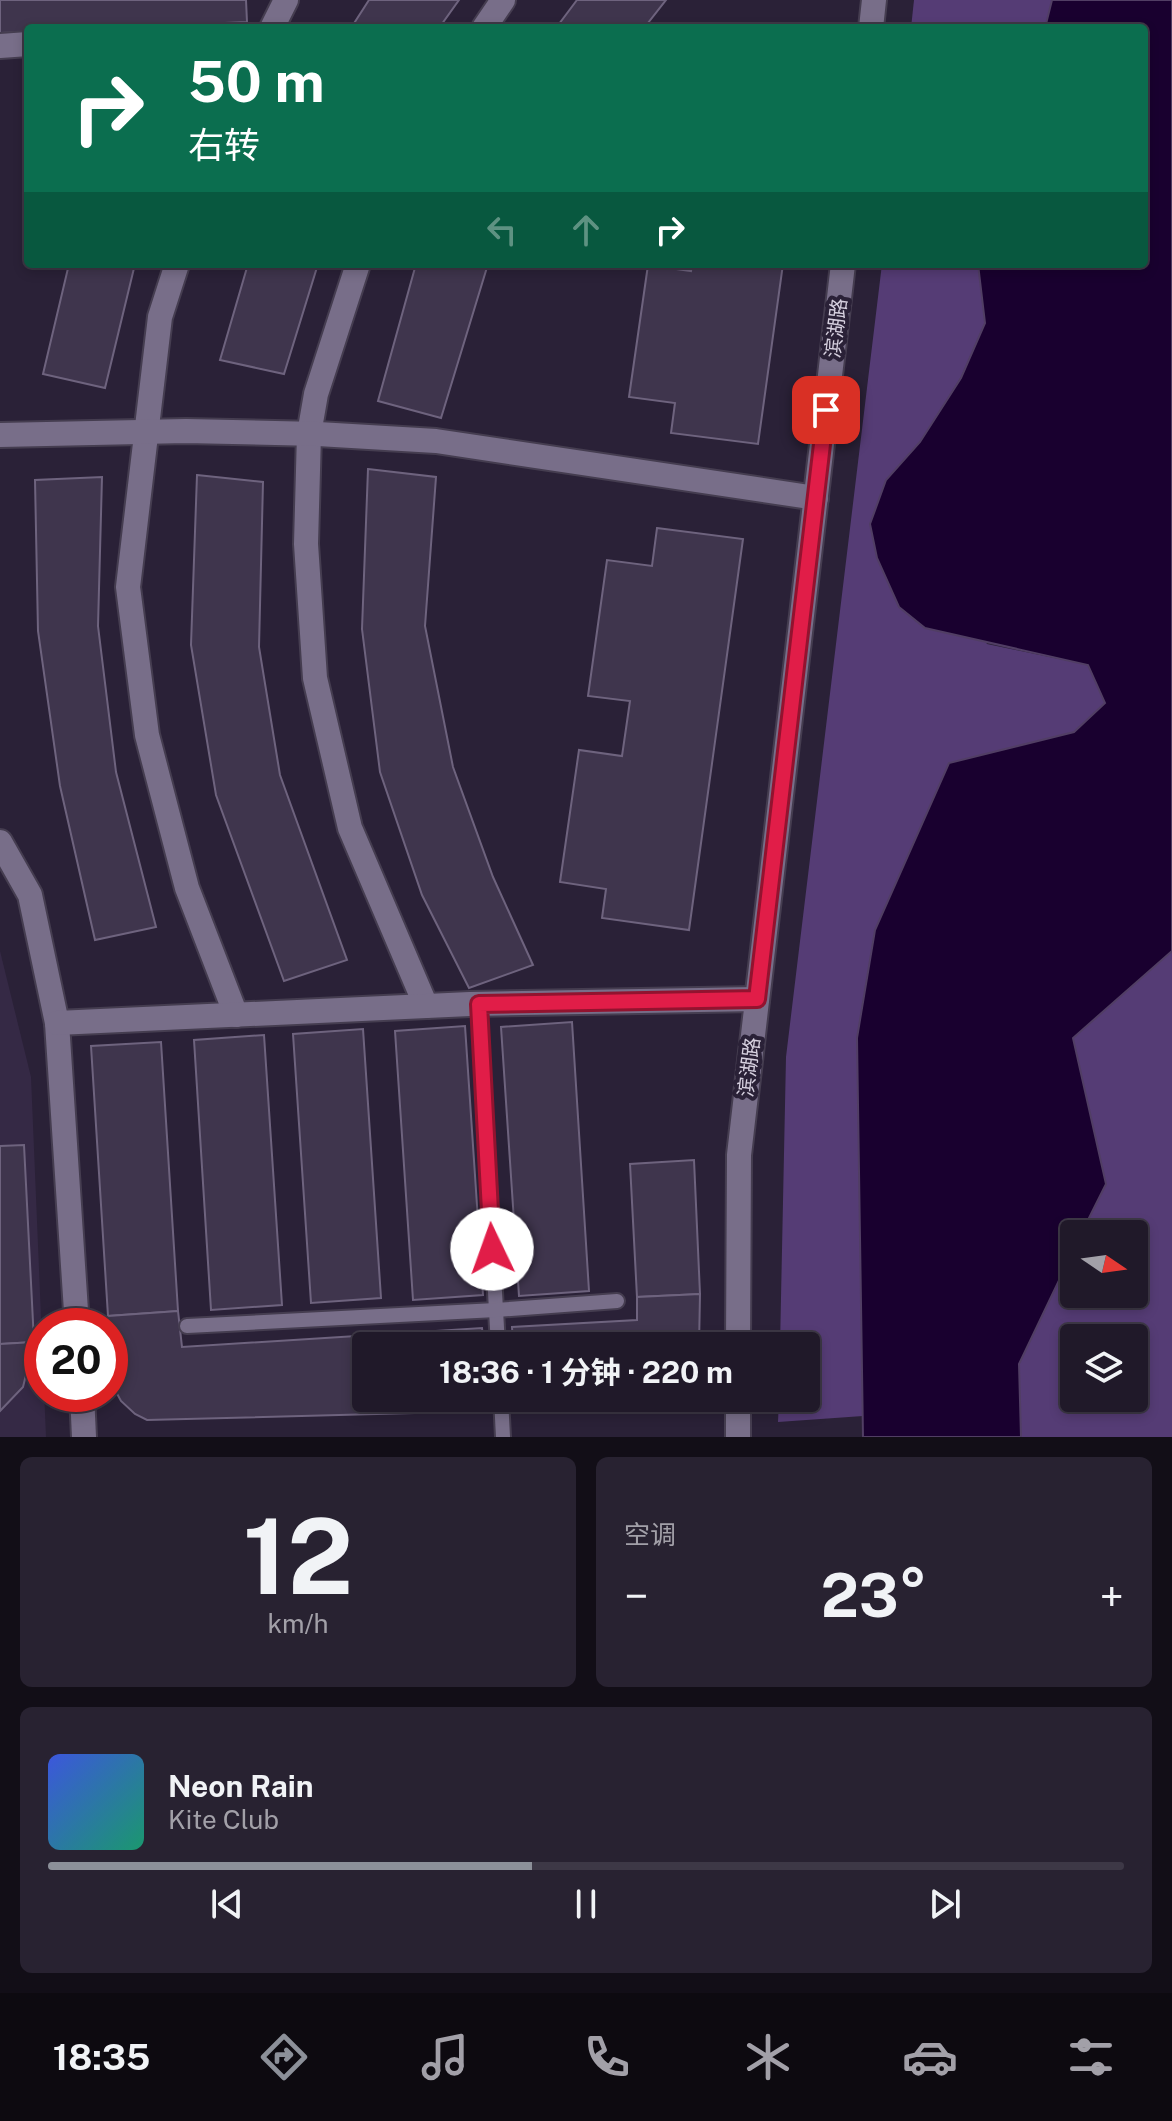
<!DOCTYPE html>
<html lang="zh">
<head>
<meta charset="utf-8">
<style>
	:root { --surface:#201929; --page:#282231; --text:#f1f3f6; --muted:#a2a0a8; --line:#3d3846; --accent:#8c9099 }
	body { margin:0; font-family:"Public Sans","Noto Sans SC",sans-serif; background:var(--page); color:var(--text); height:100vh; display:flex; flex-direction:column; font-size:30px; white-space:nowrap }
	* { box-sizing:border-box; margin:0 }
	p { font-size:26px; color:var(--muted) }
	.icon { flex:none; width:44px; height:44px; fill:none; stroke:currentColor; stroke-width:2; stroke-linecap:round; stroke-linejoin:round }
	.map { position:relative; height:1437px; overflow:hidden }
	.side { display:flex; flex-direction:column; gap:20px; padding:20px; background:#120e17; flex:1 }
	.side>* { flex:none }
	.top-card { position:absolute; left:24px; top:24px; width:1124px; height:244px; border-radius:8px; box-shadow:0 4px 12px #0003,0 0 0 2px var(--line); background:#0b6e4f; color:#fff; overflow:hidden }
	.needle { width:52px; rotate:103deg }
	.tools { position:absolute; left:1060px; top:1220px; display:grid; gap:16px }
	.tools a { display:grid; place-items:center; width:88px; height:88px; border-radius:8px; background:var(--surface); box-shadow:0 4px 12px #0003,0 0 0 2px var(--line); font-size:40px }
	.speed { position:absolute; left:24px; top:1308px; display:flex; gap:16px; font-size:40px; font-weight:700; text-align:center }
	.speed>* { display:grid; place-content:center; width:104px; height:104px; border-radius:50%; background:var(--surface); box-shadow:0 4px 12px #0003,0 0 0 2px var(--line); line-height:1 }
	.speed .limit { border:12px solid #d22; background:#fff; color:#111 }
	.pin { position:absolute; display:grid; place-items:center; width:68px; height:68px; color:#fff; margin:-34px; border-radius:16px; box-shadow:0 4px 12px #0006 }
	.me { position:absolute; width:88px; margin:-44px; rotate:357deg; stroke-linejoin:round; filter:drop-shadow(0 0 6px #0008) }
	.turn { display:flex; align-items:center; gap:28px; height:168px; padding:0 32px; font-size:36px }
	.turn .icon { width:104px; height:104px; stroke-width:2.5 }
	.turn b { display:block; font-size:56px; line-height:68px }
	.lanes { display:flex; align-items:center; height:76px; padding:0 32px; background:#0003; justify-content:center; gap:40px; direction:ltr }
	.lanes .off { opacity:.35 }
	.big { font-size:60px; font-weight:700; line-height:1.1 }
	.side .widget { flex:1; display:flex; flex-direction:column; justify-content:center; gap:12px; min-width:0; padding:0 28px; border-radius:12px; background:var(--page) }
	.side .dial { align-items:center; gap:0 }
	.dial b { font-size:104px; line-height:1 }
	.song { display:flex; align-items:center; gap:24px }
	.cover { width:96px; height:96px; border-radius:12px; background:linear-gradient(135deg,hsl(230 70% 55%),hsl(160 70% 35%)) }
	.played { height:8px; border-radius:4px; background:linear-gradient(90deg,var(--accent) 45%,var(--line) 45%) }
	.keys { display:flex; justify-content:space-around; direction:ltr }
	.heat { display:flex; justify-content:space-between; align-items:center; font-size:44px; direction:ltr }
	.side .tiles { flex:1; display:grid; gap:20px; grid-template-columns:1fr 1fr }
	.widget:last-child { grid-column:span 2 }
	.trip { position:absolute; left:352px; top:1332px; width:468px; height:80px; border-radius:8px; background:var(--surface); box-shadow:0 4px 12px #0003,0 0 0 2px var(--line); font-weight:700; line-height:80px; text-align:center }
	.dock { display:flex; height:128px; justify-content:space-around; align-items:center; background:#0d0a10; color:var(--muted) }
	.dock .icon { width:56px; height:56px }
	.dock .current { color:var(--accent) }
	.dock b { font-size:36px; color:var(--text) }
	.map>svg:first-child { display:block }
</style>
</head>
<body>
<div class="map">
<svg width="1172" height="1437" viewBox="0 0 1172 1437">
	<rect width="100%" height="100%" fill="#2a2137"/>
	<!-- built -->
	<polygon fill="#352945" points="0,951 31,1077 46,1437 0,1437"/>
	<!-- green -->
	<g fill="#553c75" fill-rule="evenodd">
		<polygon points="914,0 1052,0 1045,28 911,28"/>
		<polygon points="882,264 978,264 985,322 961,377 920,442 886,480 987,644 1088,665 1105,703 1075,732 949,764 875,930 857,1038 863,1416 778,1422 779,1398 806,1398 806,1346 780,1346 786,1057"/>
		<path d="M1172 951V1437H1021L1019 1364 1074 1249V1294H1134V1234H1081L1106 1184 1073 1038ZM1074 1338H1134V1398H1074Z"/>
	</g>
	<!-- water -->
	<polygon fill="#19002f" stroke="#513e64" stroke-width="2" points="1052,0 1172,0 1172,951 1073,1038 1106,1184 1081,1234 1074,1234 1074,1249 1019,1364 1021,1437 863,1437 857,1038 875,930 949,763 1074,732 1105,703 1088,665 925,628 899,607 877,558 870,524 886,480 920,442 961,378 985,323 978,264 1144,264 1144,28 1045,28"/>
	<!-- building -->
	<g fill="#3f354d" stroke="#6e637e" stroke-width="2">
		<polygon points="0,0 246,0 247,22 114,28 28,28 28,32 0,33"/>
		<polygon points="369,0 459,0 439,28 351,28"/>
		<polygon points="577,0 666,0 644,28 556,28"/>
		<polygon points="69,264 135,264 105,388 43,374"/>
		<polygon points="248,264 318,264 284,374 220,360"/>
		<polygon points="416,264 488,264 441,418 378,401"/>
		<polygon points="692,264 783,264 758,444 671,433 675,403 629,397 648,265 691,271"/>
		<polygon points="368,469 436,477 425,626 453,767 493,877 533,965 469,988 422,895 380,772 362,629"/>
		<polygon points="197,475 263,482 259,647 280,775 347,960 284,981 216,795 191,645"/>
		<polygon points="102,477 98,626 116,772 156,927 95,940 60,786 38,631 35,480"/>
		<polygon points="657,528 743,539 689,930 602,918 606,889 560,882 579,750 622,756 630,701 588,696 607,560 652,566"/>
		<polygon points="572,1022 589,1291 519,1296 501,1027"/>
		<polygon points="465,1026 483,1295 413,1300 395,1031"/>
		<polygon points="363,1029 381,1298 311,1303 293,1034"/>
		<polygon points="264,1035 282,1305 211,1310 194,1040"/>
		<polygon points="161,1042 178,1311 108,1316 91,1046"/>
		<polygon points="24,1145 34,1342 0,1344 0,1146"/>
		<polygon points="694,1160 700,1294 637,1297 630,1164"/>
		<polygon points="700,1294 699,1346 513,1346 512,1327 637,1320 637,1297"/>
		<polygon points="178,1311 182,1347 482,1328 484,1346 366,1346 366,1398 489,1398 490,1411 147,1420 135,1414 121,1401 115,1390 108,1316"/>
		<polygon points="34,1342 23,1387 0,1411 0,1344"/>
		<polygon points="517,1398 668,1398 640,1406 518,1410"/>
	</g>
	<g fill="none" stroke-linecap="round" stroke-linejoin="round">
		<!-- lane casing -->
		<g stroke="#453d50" stroke-width="18">
			<g id="lane">
				<polyline points="479,1004 498,1346"/>
				<polyline points="187,1326 496,1310 617,1301"/>
				<polyline points="501,1398 503,1437"/>
			</g>
		</g>
		<!-- street casing -->
		<g stroke="#453d50" stroke-width="28">
			<g id="street">
				<polyline points="272,28 286,0"/>
				<polyline points="484,28 503,0"/>
				<polyline points="871,28 874,0"/>
				<polyline points="0,46 28,44"/>
				<polyline points="177,264 160,317 128,587 147,735 187,888 236,1015"/>
				<polyline points="358,264 316,394 309,434 306,544 315,678 350,828 426,1006"/>
				<polyline points="0,435 186,431 318,434 436,441 816,498"/>
				<polyline points="0,842 30,895 57,1023 77,1326"/>
				<polyline points="57,1023 470,1004 757,999"/>
				<polyline points="738,1346 739,1155 843,264"/>
				<polyline points="82,1394 84,1437"/>
				<polyline points="738,1437 738,1398"/>
			</g>
		</g>
		<!-- lane -->
		<use href="#lane" stroke="#786e89" stroke-width="14"/>
		<!-- street -->
		<use href="#street" stroke="#786e89" stroke-width="24"/>
	</g>
	<g fill="none" stroke-linecap="round" stroke-linejoin="round">
		<!-- route casing -->
		<g stroke="#92132f" stroke-width="20">
			<polyline id="route" points="492,1249 479,1004 757,999 826,410"/>
		</g>
		<!-- route -->
		<use href="#route" stroke="#e11d48" stroke-width="14"/>
	</g>
	<g text-anchor="middle" stroke-width="8" stroke-linejoin="round" paint-order="stroke">
		<!-- street labels -->
		<g font-size="20" fill="#d5cfde" stroke="#2a2137">
			<text transform="translate(836 328) rotate(-83)" y="7">滨湖路</text>
			<text transform="translate(749 1067) rotate(-83)" y="7">滨湖路</text>
		</g>
	</g>
</svg>
<div class="tools">
<a><svg class="needle" viewBox="-14 -14 28 28"><path d="M0-13l5 13h-10z" fill="#e53935"/><path d="M0 13l5-13h-10z" fill="#a2a0a8"/></svg></a>
<a><svg class="icon" aria-label="layers" viewBox="0 0 24 24"><path d="M12 4l9 5-9 5-9-5zM3 14l9 5 9-5"/></svg></a>
</div>
<div class="speed"><div class="limit">20</div></div>
<div class="pin" style="left:826px;top:410px;background:#d93025"><svg class="icon" aria-label="arrive" viewBox="0 0 24 24"><path d="M6 21V4h12l-3 4 3 4H6"/></svg></div>
<svg class="me" style="left:492px;top:1249px" viewBox="-20 -20 40 40"><circle r="19" fill="#fff"/><path d="M0-13L10 11 0 6-10 11z" fill="#e11d48"/></svg>
<div class="trip">18:36 · 1 分钟 · 220 m</div>
<div class="top-card">
<div class="turn"><svg class="icon" aria-label="right" viewBox="0 0 24 24"><path d="M7 20v-9h11M14 6l5 5-5 5"/></svg><div><b>50 m</b>右转</div></div>
<div class="lanes"><svg class="icon off" aria-label="left" viewBox="0 0 24 24"><path d="M17 20v-9H6M10 6l-5 5 5 5"/></svg><svg class="icon off" aria-label="ahead" viewBox="0 0 24 24"><path d="M12 20V5M6 11l6-6 6 6"/></svg><svg class="icon" aria-label="right" viewBox="0 0 24 24"><path d="M7 20v-9h11M14 6l5 5-5 5"/></svg></div>
</div>
</div>
<section class="side">
<div class="tiles">
<div class="widget dial"><b>12</b><p>km/h</p></div>
<div class="widget"><p>空调</p>
<div class="heat"><a>−</a><b class="big">23°</b><a>+</a></div>
</div>
<div class="widget">
<div class="song"><i class="cover"></i><div><b>Neon Rain</b><p>Kite Club</p></div></div>
<div class="played"></div>
<div class="keys"><svg class="icon" aria-label="previous" viewBox="0 0 24 24"><path d="M18 5L8 12l10 7zM5 5v14"/></svg><svg class="icon" aria-label="pause" viewBox="0 0 24 24"><path d="M8 5v14M16 5v14"/></svg><svg class="icon" aria-label="next" viewBox="0 0 24 24"><path d="M6 5l10 7-10 7zM19 5v14"/></svg></div>
</div>
</div>
</section>
<nav class="dock">
<b>18:35</b>
<svg class="icon current" aria-label="directions" viewBox="0 0 24 24"><path d="M12 3l9 9-9 9-9-9zM9 14v-3h6M13 9l2 2-2 2"/></svg>
<svg class="icon" aria-label="music" viewBox="0 0 24 24"><path d="M9 18V5l10-2v13"/><circle cx="6" cy="18" r="3"/><circle cx="16" cy="16" r="3"/></svg>
<svg class="icon" aria-label="phone" viewBox="0 0 24 24"><path d="M5 4h4l2 5-3 2q2 4 5 5l2-3 5 2v4C11 20 4 13 5 4z"/></svg>
<svg class="icon" aria-label="climate" viewBox="0 0 24 24"><path d="M12 3v18M4 7l16 10M4 17L20 7"/></svg>
<svg class="icon" aria-label="car" viewBox="0 0 24 24"><path d="M5 17H2v-5l4-1 3-4h7l3 4 3 1v5h-3M9 17h6M6 11h13"/><circle cx="7" cy="17" r="2"/><circle cx="17" cy="17" r="2"/></svg>
<svg class="icon" aria-label="filters" viewBox="0 0 24 24"><path d="M4 7h16M4 17h16"/><circle cx="9" cy="7" r="2"/><circle cx="15" cy="17" r="2"/></svg>
</nav>
</body>
</html>
